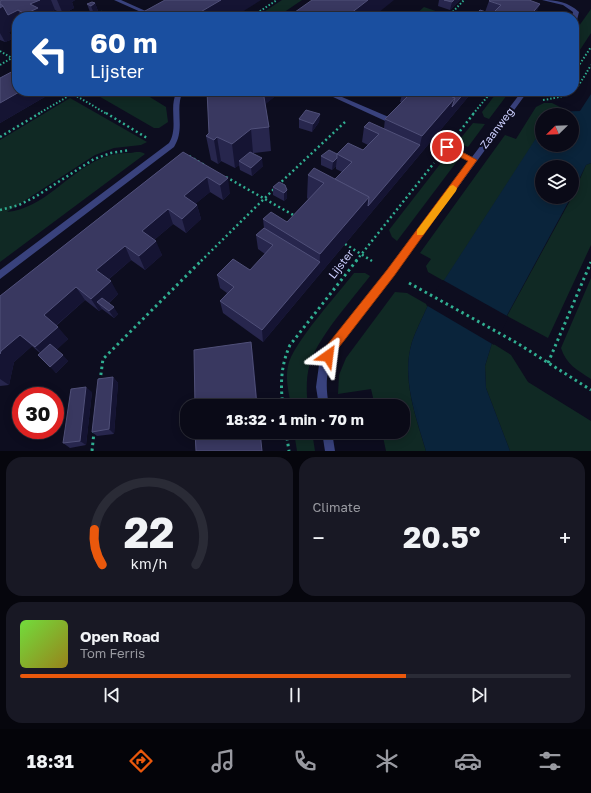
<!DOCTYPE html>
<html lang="en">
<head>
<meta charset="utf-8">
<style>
	:root { --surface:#0a0a17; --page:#181824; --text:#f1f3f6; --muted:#999aa1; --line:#2a2b36; --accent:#ea580c }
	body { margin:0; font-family:"Golos Text",sans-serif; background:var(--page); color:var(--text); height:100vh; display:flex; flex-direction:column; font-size:15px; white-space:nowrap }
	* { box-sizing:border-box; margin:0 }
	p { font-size:13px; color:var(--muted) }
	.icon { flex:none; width:22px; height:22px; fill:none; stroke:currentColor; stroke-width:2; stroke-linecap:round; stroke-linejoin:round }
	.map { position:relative; height:451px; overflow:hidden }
	.panel { display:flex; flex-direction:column; gap:6px; padding:6px; background:#06060d; flex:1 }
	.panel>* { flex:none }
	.hud { position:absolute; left:12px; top:12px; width:567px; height:84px; border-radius:16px; box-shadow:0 2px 10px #0003,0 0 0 1px var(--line); background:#1a4fa0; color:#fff; overflow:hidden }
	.needle { width:26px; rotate:247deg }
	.fabs { position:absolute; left:535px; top:108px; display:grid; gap:8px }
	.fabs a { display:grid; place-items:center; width:44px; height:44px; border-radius:50%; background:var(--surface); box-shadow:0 2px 10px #0003,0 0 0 1px var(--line); font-size:20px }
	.speed { position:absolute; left:12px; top:387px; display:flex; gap:8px; font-size:20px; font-weight:700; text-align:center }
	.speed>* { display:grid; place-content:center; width:52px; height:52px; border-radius:50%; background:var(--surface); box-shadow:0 2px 10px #0003,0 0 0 1px var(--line); line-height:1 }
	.speed .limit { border:6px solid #d22; background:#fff; color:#111 }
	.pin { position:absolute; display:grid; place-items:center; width:34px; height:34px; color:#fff; margin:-17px; border:2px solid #fff; border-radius:50%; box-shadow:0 1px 4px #0007 }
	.me { position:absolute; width:44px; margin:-22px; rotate:31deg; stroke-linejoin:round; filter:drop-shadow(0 0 3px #0008) }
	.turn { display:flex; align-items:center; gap:14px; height:84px; padding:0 12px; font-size:18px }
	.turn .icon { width:52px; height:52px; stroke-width:2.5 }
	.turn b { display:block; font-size:28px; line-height:34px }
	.big { font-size:30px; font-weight:700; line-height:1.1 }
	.panel .tile { flex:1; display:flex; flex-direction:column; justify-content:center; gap:6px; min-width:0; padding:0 14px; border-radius:16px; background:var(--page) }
	.panel .dial { align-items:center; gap:0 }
	.dial svg { height:104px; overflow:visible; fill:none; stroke:var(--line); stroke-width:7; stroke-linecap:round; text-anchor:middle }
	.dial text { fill:var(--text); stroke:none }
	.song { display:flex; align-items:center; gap:12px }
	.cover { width:48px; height:48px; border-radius:6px; background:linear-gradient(135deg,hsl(100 70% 55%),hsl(50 70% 35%)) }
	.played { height:4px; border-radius:2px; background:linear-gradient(90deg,var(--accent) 70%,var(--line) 70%) }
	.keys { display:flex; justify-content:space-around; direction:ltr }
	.heat { display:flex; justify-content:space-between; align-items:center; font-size:22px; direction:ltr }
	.panel .tiles { flex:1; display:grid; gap:6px; grid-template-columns:1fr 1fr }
	.tile:last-child { grid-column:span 2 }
	.trip { position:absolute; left:180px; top:399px; width:230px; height:40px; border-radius:16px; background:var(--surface); box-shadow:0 2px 10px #0003,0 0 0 1px var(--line); font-weight:700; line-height:40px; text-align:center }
	.menu { display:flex; height:64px; justify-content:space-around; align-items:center; background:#040409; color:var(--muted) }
	.menu .icon { width:28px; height:28px }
	.menu .on { color:var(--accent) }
	.menu b { font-size:18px; color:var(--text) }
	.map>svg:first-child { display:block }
</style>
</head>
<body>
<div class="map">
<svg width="591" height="451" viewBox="0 0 591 451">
	<rect width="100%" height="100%" fill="#0d0d1f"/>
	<!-- green -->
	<g fill="#102924">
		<polygon points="282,0 302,0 277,17 256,17"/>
		<polygon points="424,7 447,15 445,17 413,17"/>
		<polygon points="591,9 591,33 574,59 574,33"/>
		<polygon points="90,91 140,91 166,107 168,122 159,128 154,128"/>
		<polygon points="498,91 510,91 489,119 484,117 482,112"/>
		<path d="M70 98 147 142 141 145 114 148 95 155 7 212C45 208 67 173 100 159 110 154 120 153 130 153 136 152 141 151 145 154L0 262V140Z"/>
		<polygon points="544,103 552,103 566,110 553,112 551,115 542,115 542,130 444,281 428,272 426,266 431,259 420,253 505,135 516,139 536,107"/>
		<polygon points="473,123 485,124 468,147 463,145 460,139"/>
		<polygon points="454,157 458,160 397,241 392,237 389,230 444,159"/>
		<polygon points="591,163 591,245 548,338 507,316 572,197 586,165"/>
		<path d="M354 273H365L370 276C351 301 323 331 311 360 306 374 306 391 308 406H291C289 393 285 379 288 366 292 344 338 294 354 273Z"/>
		<path d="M591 278V379C577 370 566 364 561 348Z"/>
		<path d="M395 292 407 293 428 305C423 317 416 330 412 342 401 378 416 417 426 451H386L382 432H403V406H375L371 389 338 394 339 375 346 358Z"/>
		<polygon points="492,343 511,355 528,382 591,421 591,451 510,451 486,388 485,366"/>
		<polygon points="294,432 312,432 315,451 297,451"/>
	</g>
	<!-- water -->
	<path fill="#0a243b" d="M591 94V163L586 165 572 194V167H542V197H571L492 343 485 366 486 388 510 451H426C416 417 401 378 412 342 416 330 423 317 428 305L542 129V145H572V115H551L553 112 580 111Z"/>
	<!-- pier -->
	<polygon fill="#0d0d1f" points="443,280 509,317 494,345 426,305"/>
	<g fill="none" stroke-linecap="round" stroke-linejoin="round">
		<!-- path-far2 -->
		<g stroke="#30ae91" stroke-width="2" stroke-dasharray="1.5 2" stroke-linecap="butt">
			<polyline points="414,16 416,17"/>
			<polyline points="91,17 103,11"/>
			<polyline points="251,17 277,0"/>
			<polyline points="448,17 464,0"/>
			<polyline points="0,51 17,61"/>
			<polyline points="0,65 12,58"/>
			<polyline points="574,73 591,47"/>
			<polyline points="68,91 107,114"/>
			<path d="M543 100C575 95 575 92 591 65"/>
			<polyline points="38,114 77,91"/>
			<polyline points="473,114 492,91"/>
		</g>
		<!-- path-far1 -->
		<g stroke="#30ae91" stroke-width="2.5" stroke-dasharray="2 3" stroke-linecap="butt">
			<polyline points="106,113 147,138"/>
			<polyline points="460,131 474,113"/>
			<polyline points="0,137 40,113"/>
			<polyline points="189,156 206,166"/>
			<polyline points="226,177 295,216"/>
			<polyline points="278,185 345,122"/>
			<polyline points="0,210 19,205 35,197 94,159 111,153 130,150"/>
			<polyline points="345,244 372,261"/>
			<polyline points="201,261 275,188"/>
			<polyline points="356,261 434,163"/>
		</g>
		<!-- path -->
		<g stroke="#30ae91" stroke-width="3" stroke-dasharray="2.5 3.5" stroke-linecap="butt">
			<polyline points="409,283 517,343 591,390"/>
			<polyline points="548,363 591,262"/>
			<polyline points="100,381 103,359 202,260"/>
			<path d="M283 406C280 384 281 365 290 345L357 260"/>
			<polyline points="286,432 289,451"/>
			<polyline points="92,451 94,432"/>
		</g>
		<!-- minor -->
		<g fill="#39427d" fill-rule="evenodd">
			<polygon points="114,0 121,0 159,17 152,17"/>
			<path d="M542 0C557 0 568 2 579 12L577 20 574 22V17H572L573 12 563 5Z"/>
			<path d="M177 91H183C174 110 186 128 174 147L0 279V270L169 143C179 127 168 108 177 91Z"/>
			<polygon points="320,91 328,91 398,121 399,123 398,125 394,125"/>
			<path d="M522 91H528L393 276 335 351C326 372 325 384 329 406H319L316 387 319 365 329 345 387 270 469 161 430 142 429 140 430 138H434L472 157Z"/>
			<polygon points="322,432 332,432 335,451 325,451"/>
		</g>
	</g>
	<!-- wall -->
	<g fill="#27264d">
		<polygon points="2,0 75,0 72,2 74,8 63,14 55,10 42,16 42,17 17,17 17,28 9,32 13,39 5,42 0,40 0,1"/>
		<polygon points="439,0 460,0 450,10 438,6"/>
		<polygon points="489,1 535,17 473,17 474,16 485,12"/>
		<polygon points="95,3 98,11 94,14 90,12 87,4"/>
		<polygon points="17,37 17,49 15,48 11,40"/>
		<polygon points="17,59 17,91 55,91 0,123 0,78 15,70 11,62"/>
		<polygon points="207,91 282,91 265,104 269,127 271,151 253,153 263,166 252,176 240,170 239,165 235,168 221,161 218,164 211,160 206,136 209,133"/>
		<polygon points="403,91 473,91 263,342 223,313 220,301 227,293 220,288 217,275 250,270 265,254 258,249 256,235 264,228 263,219 287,222 308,199 307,198 308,175 335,179 342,172 336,169 336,166 332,170 321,165 321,156 363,150 368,145 362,142 364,127 384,128 385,119 402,102 400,102"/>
		<polygon points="320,114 319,122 312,132 299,128 299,119"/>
		<polygon points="183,152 230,193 223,200 210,192 195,204 197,205 201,219 186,233 173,224 154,240 162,255 145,270 131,260 108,280 118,294 109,303 118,314 114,318 102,309 99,311 85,300 56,326 68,339 56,350 68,361 56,373 40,353 32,346 14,362 9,385 0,386 0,296"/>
		<polygon points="273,187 287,190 287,198 284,201 273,195"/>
		<polygon points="113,377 118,383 114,434 97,436 92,432"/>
		<polygon points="92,392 86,445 70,448 63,443"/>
	</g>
	<!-- shaded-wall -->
	<g fill="#151433">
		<polygon points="40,0 51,0 55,10 42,16 42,17 27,17 25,14 30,4"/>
		<polygon points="57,0 75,0 72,2 74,8 63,14"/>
		<polygon points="221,0 261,0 234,17 192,17"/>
		<polygon points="368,0 394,0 373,17 346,17"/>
		<polygon points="454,0 460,0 450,10 452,2"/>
		<polygon points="95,3 98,11 94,14 91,6"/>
		<polygon points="540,4 535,17 529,17"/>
		<polygon points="3,6 18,10 21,17 17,17 17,28 9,32 13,39 5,42 0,33 0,8"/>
		<polygon points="21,91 55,91 0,123 0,103"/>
		<polygon points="262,91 282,91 263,106"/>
		<polygon points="466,91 473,91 319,275 320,254 369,197 420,145 422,136 455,98"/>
		<polygon points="320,114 319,122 312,132 313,124"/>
		<polygon points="251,129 253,153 239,161 239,165 235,168 232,144"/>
		<polygon points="217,137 221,161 218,164 214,140"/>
		<polygon points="262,158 263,166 252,176 251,168"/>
		<polygon points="337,158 336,166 332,170 333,162"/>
		<polygon points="207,177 210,192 188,210 184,196"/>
		<polygon points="228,178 230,193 223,200 220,185"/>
		<polygon points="287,190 287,198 284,201 284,193"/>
		<polygon points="197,205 201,219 186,233 182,219"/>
		<polygon points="168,209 173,224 148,245 142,231"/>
		<polygon points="156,241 162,255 145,270 139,256"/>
		<polygon points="125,246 131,260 104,283 96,270"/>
		<polygon points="320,262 319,275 263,342 262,330"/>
		<polygon points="111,281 118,294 104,307 97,302 102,309 99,311 91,299"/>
		<polygon points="76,287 85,300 54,327 44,315"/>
		<polygon points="114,307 118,314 114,318 109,311"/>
		<polygon points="58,327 68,339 47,359 35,347"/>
		<polygon points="20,335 32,346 14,362 9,385 0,379 0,354 1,351"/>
		<polygon points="251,342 253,353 258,406 257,406"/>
		<polygon points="63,355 68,361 56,373 50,367"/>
		<polygon points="113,377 118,383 114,434 109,429"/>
		<polygon points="86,387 92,392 86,445 80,441"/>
		<polygon points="260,432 261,432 262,451"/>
	</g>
	<!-- building -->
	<g fill="#393860" stroke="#505079">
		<polygon points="2,0 40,0 30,4 38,8 25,14 18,10 8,15 3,6 0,4 0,1"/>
		<polygon points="165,0 221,0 192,17 134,17"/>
		<polygon points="312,0 368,0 346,17 288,17"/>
		<polygon points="444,0 454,0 452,2"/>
		<polygon points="490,0 529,0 540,4 529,17 476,17 474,16 480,10 492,14 501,5 489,1"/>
		<polygon points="92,2 95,3 91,6 87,4"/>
		<polygon points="0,4 3,6 0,8"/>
		<polygon points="17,37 17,43 11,40"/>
		<polygon points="17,59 17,65 11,62"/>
		<polygon points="17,69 17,91 21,91 0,103 0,78"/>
		<polygon points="207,91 263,91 269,127 251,129 232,144 217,137 214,140 206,136 209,133"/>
		<polygon points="413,91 439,91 455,98 422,136 385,119"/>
		<polygon points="439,91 466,91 452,107 455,98"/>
		<polygon points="306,110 320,114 313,124 299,119"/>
		<polygon points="369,122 420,145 368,206 369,197 335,179 352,162 337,154 348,143 363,150 379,134 364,127"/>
		<polygon points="329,150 337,154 337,158 333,162 321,156"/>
		<polygon points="183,152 228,178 220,185 207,177 184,196 197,205 182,219 168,209 142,231 156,241 139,256 125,246 96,270 111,281 91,299 76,287 44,315 58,327 35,347 20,335 1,351 0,354 0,296"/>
		<polygon points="250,152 262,158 251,168 239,161"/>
		<polygon points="314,168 369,197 320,254 263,219 271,212 287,222 324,183 308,175"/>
		<polygon points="279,182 285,185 287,190 284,193 273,187"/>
		<polygon points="264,228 320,262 262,330 220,301 234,287 217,275 233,259 250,270 273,245 256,235"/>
		<polygon points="102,298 114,307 109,311 97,302"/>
		<polygon points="251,342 257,406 195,406 194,350"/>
		<polygon points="50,344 63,355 50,367 38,355"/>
		<polygon points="113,377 109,429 92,432 98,379"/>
		<polygon points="86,387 80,441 63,443 71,389"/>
		<polygon points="195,432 260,432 262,451 196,451"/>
	</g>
	<!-- route -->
	<polygon fill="#ea580c" stroke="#983908" points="447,144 477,160 394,276 336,351 332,360 328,362 324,360 323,356 328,344 387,270 468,161 444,149 443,147"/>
	<!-- slow -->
	<polygon fill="#f59e0b" points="453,185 457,188 456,191 423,235 417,235 417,230 450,186"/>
	<g text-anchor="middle" stroke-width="4" stroke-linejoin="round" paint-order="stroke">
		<!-- street labels -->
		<g font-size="11" fill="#cccffe" stroke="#0d0d1f">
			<text transform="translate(497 128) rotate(-53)" y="4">Zaanweg</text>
			<text transform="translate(341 264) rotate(-52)" y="4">Lijster</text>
		</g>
	</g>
</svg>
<div class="fabs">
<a><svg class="needle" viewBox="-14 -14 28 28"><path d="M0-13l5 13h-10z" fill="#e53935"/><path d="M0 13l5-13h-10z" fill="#999aa1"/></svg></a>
<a><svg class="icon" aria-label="layers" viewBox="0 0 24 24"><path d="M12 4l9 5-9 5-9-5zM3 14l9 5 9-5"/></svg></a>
</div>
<div class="speed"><div class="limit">30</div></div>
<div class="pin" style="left:447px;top:147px;background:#d93025"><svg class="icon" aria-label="arrive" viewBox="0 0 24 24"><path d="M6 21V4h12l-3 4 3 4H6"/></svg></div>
<svg class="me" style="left:328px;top:356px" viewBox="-20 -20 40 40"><path d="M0-17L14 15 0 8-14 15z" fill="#ea580c" stroke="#fff" stroke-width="4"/></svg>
<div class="trip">18:32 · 1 min · 70 m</div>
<div class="hud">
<div class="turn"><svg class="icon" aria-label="left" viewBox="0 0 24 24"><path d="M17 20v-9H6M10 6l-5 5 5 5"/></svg><div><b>60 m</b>Lijster</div></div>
</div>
</div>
<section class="panel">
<div class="tiles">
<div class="tile dial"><svg viewBox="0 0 100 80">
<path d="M14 69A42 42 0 1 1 86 69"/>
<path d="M14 69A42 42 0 0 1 8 42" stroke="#ea580c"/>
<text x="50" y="56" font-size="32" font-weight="700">22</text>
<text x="50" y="72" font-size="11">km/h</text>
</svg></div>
<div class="tile"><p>Climate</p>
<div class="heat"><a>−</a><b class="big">20.5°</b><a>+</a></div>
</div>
<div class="tile">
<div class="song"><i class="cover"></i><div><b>Open Road</b><p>Tom Ferris</p></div></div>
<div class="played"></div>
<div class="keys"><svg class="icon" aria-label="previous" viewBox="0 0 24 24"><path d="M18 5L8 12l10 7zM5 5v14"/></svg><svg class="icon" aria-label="pause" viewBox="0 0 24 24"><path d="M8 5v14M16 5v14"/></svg><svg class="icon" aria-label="next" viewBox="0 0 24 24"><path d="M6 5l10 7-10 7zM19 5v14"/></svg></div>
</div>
</div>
</section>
<nav class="menu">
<b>18:31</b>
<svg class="icon on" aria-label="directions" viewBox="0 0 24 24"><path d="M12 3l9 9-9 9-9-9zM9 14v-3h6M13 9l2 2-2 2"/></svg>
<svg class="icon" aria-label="music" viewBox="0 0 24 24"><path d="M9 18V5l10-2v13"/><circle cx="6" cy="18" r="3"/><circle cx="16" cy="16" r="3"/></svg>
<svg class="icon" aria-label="phone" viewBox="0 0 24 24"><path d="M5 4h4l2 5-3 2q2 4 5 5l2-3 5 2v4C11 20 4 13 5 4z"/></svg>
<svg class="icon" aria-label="climate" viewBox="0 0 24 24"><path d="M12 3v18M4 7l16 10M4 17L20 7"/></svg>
<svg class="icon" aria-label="car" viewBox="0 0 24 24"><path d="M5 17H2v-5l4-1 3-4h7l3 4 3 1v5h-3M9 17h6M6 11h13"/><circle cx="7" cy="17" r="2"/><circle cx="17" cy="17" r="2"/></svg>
<svg class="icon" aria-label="filters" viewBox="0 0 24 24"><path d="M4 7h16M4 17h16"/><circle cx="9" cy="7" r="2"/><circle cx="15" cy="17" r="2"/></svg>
</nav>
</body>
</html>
